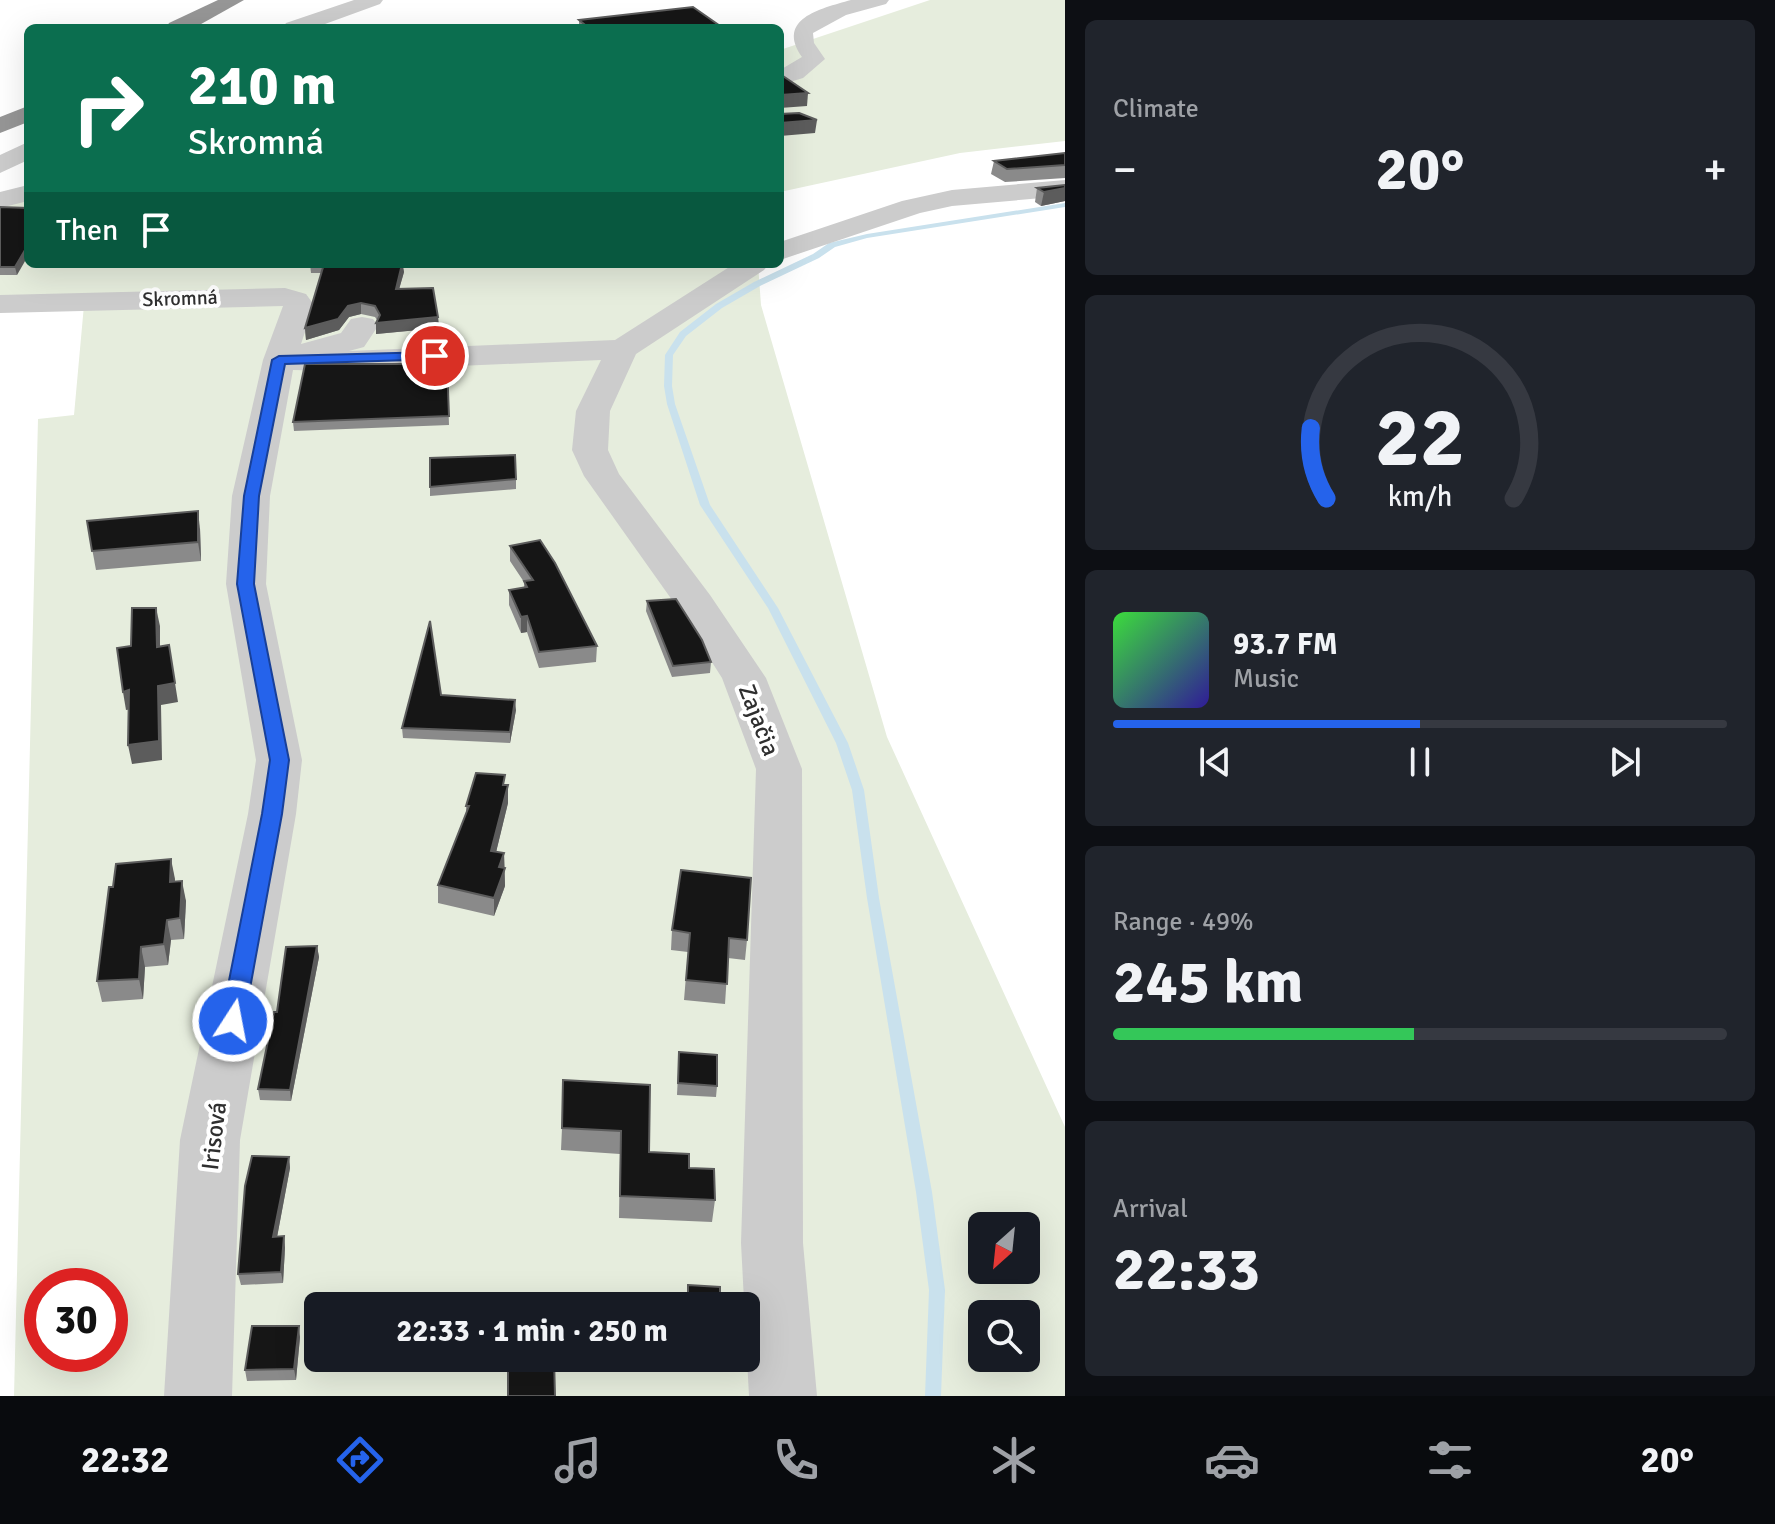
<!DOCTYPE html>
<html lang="en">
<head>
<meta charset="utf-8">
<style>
	:root { --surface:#171b24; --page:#20242c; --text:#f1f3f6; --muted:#9ea1a6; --line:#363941; --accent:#2563eb }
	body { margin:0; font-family:Signika,sans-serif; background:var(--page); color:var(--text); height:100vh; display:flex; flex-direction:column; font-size:30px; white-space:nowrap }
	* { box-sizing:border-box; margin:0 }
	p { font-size:26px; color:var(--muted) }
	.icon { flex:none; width:44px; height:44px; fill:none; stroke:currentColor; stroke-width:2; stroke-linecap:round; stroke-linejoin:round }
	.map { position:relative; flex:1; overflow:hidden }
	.side { display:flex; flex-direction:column; gap:20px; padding:20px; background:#0d0f14; width:710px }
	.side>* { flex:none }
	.guide { position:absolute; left:24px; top:24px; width:760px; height:244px; border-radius:12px; box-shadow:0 8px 32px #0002; background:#0b6e4f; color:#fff; overflow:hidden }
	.needle { width:52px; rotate:207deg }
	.buttons { position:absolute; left:968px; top:1212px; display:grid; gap:16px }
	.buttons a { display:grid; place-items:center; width:72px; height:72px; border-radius:12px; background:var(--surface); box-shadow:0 8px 32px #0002; font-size:40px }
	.speed { position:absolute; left:24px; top:1268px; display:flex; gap:16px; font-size:40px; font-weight:700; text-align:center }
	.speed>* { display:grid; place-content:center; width:104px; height:104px; border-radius:50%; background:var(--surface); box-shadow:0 8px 32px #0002; line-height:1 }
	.speed .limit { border:12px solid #d22; background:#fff; color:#111 }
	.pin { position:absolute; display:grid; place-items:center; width:68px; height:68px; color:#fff; margin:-34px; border:4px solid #fff; border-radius:50%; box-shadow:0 2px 8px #0007 }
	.me { position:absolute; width:88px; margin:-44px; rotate:11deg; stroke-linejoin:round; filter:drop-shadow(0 0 6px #0008) }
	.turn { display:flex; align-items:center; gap:28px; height:168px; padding:0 32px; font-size:36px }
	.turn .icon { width:104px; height:104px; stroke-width:2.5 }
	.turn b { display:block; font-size:56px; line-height:68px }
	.then { display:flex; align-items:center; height:76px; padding:0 32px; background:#0003; gap:16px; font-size:30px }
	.big { font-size:60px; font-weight:700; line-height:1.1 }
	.side .tile { flex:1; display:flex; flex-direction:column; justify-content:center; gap:12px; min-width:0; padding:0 28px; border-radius:12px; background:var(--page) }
	.side .dial { align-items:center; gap:0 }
	.dial svg { height:208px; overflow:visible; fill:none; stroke:var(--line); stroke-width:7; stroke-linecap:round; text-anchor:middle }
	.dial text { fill:var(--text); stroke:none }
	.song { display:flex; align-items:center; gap:24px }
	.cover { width:96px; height:96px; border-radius:12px; background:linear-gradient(135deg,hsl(120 70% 55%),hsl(250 70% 35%)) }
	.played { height:8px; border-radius:4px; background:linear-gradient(90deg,var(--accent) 50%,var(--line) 50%) }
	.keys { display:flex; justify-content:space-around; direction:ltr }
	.heat { display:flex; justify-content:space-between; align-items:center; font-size:44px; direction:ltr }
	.charge { height:12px; border-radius:6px; background:linear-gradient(90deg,#34c759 49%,var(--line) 0) }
	.trip { position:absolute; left:304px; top:1292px; width:456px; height:80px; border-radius:12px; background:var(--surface); box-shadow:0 8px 32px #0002; font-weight:700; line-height:80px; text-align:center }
	.tab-bar { display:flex; height:128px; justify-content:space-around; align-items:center; background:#090b0e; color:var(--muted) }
	.tab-bar .icon { width:56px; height:56px }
	.tab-bar .selected { color:var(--accent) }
	.tab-bar b { font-size:36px; color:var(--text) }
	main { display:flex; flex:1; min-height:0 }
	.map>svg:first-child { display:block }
</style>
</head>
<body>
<main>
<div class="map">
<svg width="1065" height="1396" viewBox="0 0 1065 1396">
	<rect width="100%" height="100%" fill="#fff"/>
	<!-- green -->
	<g fill="#e6eddd" fill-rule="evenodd">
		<polygon points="930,0 1065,0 1065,141 960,153 780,192 780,50"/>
		<path d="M28 188V264H758L761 305 887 737 1065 1127V1396H14L38 419 74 415 84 305 0 307V195ZM982 1226H1026V1270H982ZM42 1286H110V1354H42ZM318 1306H746V1358H318ZM982 1314H1026V1358H982Z"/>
	</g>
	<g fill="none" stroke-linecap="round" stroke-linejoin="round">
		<!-- stream -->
		<polygon fill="#c9e1ed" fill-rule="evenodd" points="1065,203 1065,207 867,238 835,247 819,258 760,286 722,308 686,336 673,355 672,386 675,404 710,505 778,608 848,743 864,790 879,898 932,1192 945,1290 941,1396 925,1396 929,1290 916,1192 867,898 852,790 836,743 768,608 700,505 667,404 664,386 665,355 680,332 716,304 754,282 813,254 829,243 867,234"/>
		<!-- minor -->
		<g fill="#ccc" fill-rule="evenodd">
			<polygon points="354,0 383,0 380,4 314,28 283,28 286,23"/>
			<path d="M851 0H889L886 4 846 15 813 33 814 43 825 59 803 78 780 85V70L802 57C776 19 819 9 851 0Z"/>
			<polygon points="28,142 28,160 0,173 0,155"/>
			<polygon points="1065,180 1065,196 952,206 920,213 780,260 780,242 902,201 952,190"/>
			<polygon points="28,185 28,201 0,208 0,192"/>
			<polygon points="734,264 769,264 764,270 636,354 610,411 608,450 619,474 710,595 766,678 802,769 803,1243 817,1396 749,1396 741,1243 756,769 722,678 677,607 584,476 572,450 576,411 601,360 342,371 293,370 270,496 266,584 302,760 296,814 240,1140 232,1396 164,1396 180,1140 248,814 256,760 226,584 232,496 263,360 283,306 0,313 0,295 285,288 306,294 314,305 301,344 341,333 351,319 362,317 373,319 378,326 364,347 349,351 615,340"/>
		</g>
		<!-- highway -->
		<g fill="#969696" fill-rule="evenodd">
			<polygon points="218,0 244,0 194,28 166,28 169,23"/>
			<polygon points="28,106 28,122 0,133 0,117"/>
		</g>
	</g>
	<!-- wall -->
	<g fill="#8a8a8a">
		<polygon points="579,20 723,28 579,28"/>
		<polygon points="1065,153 1065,178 1005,182 991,174 994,161"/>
		<polygon points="1065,185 1065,201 1041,206 1035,202 1037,188"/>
		<polygon points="0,207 28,208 17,275 0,275"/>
		<polygon points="310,264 403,264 404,272 399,289 438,317 439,328 376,334 376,323 377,320 375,317 361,314 349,317 339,330 306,340 305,328 322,273 311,273"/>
		<polygon points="447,364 449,425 294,431 293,422"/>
		<polygon points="430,458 516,479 516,489 430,496"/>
		<polygon points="87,521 200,529 201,561 96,570"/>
		<polygon points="510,546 597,646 596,662 539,668 527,632 521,633 509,605 509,590 524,588 524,582 510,561"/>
		<polygon points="647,601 711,662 710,673 672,677 646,611"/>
		<polygon points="441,695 516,710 510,743 403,738 402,728"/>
		<polygon points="505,785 508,785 508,803 496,852 504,853 505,886 494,916 438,903 438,885 466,814 466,806"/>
		<polygon points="175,879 175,881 186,901 184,939 171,940 168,965 145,967 143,999 102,1002 97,981"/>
		<polygon points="672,930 747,940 745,960 728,958 725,1004 684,1000 688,952 671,950"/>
		<polygon points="317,946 319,957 291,1101 260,1100 258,1089 277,1012"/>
		<polygon points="679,1052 717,1086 716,1097 677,1095"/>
		<polygon points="650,1085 649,1152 689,1168 715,1200 712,1222 619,1218 620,1154 561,1150 562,1128"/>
		<polygon points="289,1157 290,1168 277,1237 284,1236 285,1248 283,1283 241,1285 238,1274"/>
		<polygon points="300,1337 296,1380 247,1381 245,1370"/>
	</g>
	<!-- shaded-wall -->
	<g fill="#5c5c5c">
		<polygon points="808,93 807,106 780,108 781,95"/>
		<polygon points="817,120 815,133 780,136 780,123"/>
		<polygon points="1065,188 1065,201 1041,206 1044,192"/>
		<polygon points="28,245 28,256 17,275 15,267"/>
		<polygon points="402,264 404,272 396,300 396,289"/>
		<polygon points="361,303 361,314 349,317 339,330 306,340 305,328 348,306"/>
		<polygon points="438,317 439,328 376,334 376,323"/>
		<polygon points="198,511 200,529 201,561 198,542"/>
		<polygon points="156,608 160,626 160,666 157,647"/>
		<polygon points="527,616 527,632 521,633 521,617"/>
		<polygon points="175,683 178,702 161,705 162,760 132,764 128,745 158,686"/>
		<polygon points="129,690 133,709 126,710 123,692"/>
		<polygon points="515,700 516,710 510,743 510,732"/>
		<polygon points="508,785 508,803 492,869 491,851"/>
		<polygon points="504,853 505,886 494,916 494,898 499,867"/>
		<polygon points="171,859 175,879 173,902 170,882"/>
		<polygon points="182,881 186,901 184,939 180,918"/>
		<polygon points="167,920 171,940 168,965 164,944"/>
		<polygon points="317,946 319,957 291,1101 290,1090"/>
		<polygon points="141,947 145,967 143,999 139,979"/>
		<polygon points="289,1157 290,1168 275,1248 273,1237"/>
		<polygon points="284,1236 285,1248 283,1283 281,1272"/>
		<polygon points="299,1326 300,1337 296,1380 294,1369"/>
	</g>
	<!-- building -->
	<g fill="#161616" stroke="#5c5c5c" stroke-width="2">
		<polygon points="693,7 723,28 589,28 579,20"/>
		<polygon points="780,74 808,93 781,95 780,97"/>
		<polygon points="799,113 817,120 780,123 780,114"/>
		<polygon points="1065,153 1065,165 1007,169 994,161"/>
		<polygon points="1065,185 1065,188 1044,192 1037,188"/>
		<polygon points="0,207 28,208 28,245 15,267 0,267"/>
		<polygon points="324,264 402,264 396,289 433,288 438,317 376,323 380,315 375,306 361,303 348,306 338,319 305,328"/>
		<polygon points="305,364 447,364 449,416 293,422"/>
		<polygon points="515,455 516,479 430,487 430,458"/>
		<polygon points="198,511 198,542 92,551 87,521"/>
		<polygon points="540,540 555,563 597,646 539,652 527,616 521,617 509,590 527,587 524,581 533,580 510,546"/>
		<polygon points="676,599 702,640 711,662 673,666 647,601"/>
		<polygon points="132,608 156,608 157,647 169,645 175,683 158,686 159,741 128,745 129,690 123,692 117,648 131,646"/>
		<polygon points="430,621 441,695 515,700 510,732 402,728"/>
		<polygon points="476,773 505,775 503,785 508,785 491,851 504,853 499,867 505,868 494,898 438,885 469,806 466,806"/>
		<polygon points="171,859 170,882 182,881 180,918 167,920 164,944 141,947 139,979 97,981 109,887 113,887 116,864"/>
		<polygon points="681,870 751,878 747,940 729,938 727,984 686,980 690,933 672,930"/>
		<polygon points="317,946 290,1090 258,1089 274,1012 277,1012 286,947"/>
		<polygon points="679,1052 717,1055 717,1086 678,1083"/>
		<polygon points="563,1080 650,1085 649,1152 689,1154 689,1168 714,1169 715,1200 620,1196 621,1131 562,1128"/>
		<polygon points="252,1156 289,1157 273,1237 284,1236 281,1272 238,1274 245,1186"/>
		<polygon points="688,1285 720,1287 720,1306 688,1306"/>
		<polygon points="252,1326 299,1326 294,1369 245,1370"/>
		<polygon points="508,1358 554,1358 555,1396 508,1396"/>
	</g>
	<!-- route -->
	<polygon fill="#2563eb" stroke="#184099" stroke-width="2" points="435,352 442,356 440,359 285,364 259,496 254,584 289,760 282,814 244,1021 241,1028 233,1030 225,1028 221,1021 262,814 270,760 237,584 244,496 272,360 279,356"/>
	<g text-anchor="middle" stroke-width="8" stroke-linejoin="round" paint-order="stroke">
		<!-- far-street labels -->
		<g font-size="20" fill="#2f2f2f" stroke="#fff">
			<text transform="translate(180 298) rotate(-2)" y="7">Skromná</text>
		</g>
		<!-- street labels -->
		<g font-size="24" fill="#2f2f2f" stroke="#fff">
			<text transform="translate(759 720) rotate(69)" y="8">Zajačia</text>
			<text transform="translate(214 1136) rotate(-83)" y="8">Irisová</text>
		</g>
	</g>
</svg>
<div class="buttons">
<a><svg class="needle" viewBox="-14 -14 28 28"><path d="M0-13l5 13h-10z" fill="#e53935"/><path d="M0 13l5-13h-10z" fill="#9ea1a6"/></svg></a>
<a><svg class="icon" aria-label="search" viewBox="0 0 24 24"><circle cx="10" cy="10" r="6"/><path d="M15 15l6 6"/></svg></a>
</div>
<div class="speed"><div class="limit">30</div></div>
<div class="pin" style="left:435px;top:356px;background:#d93025"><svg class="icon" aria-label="arrive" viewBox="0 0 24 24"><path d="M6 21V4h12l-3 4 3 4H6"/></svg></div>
<svg class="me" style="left:233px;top:1021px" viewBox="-20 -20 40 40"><circle r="17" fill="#2563eb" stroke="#fff" stroke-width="3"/><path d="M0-11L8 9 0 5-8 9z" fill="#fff"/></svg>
<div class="trip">22:33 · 1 min · 250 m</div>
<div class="guide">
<div class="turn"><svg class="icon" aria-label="right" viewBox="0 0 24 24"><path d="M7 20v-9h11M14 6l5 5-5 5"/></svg><div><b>210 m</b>Skromná</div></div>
<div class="then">Then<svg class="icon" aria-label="arrive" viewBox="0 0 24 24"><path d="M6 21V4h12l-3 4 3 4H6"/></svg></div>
</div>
</div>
<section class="side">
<div class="tile"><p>Climate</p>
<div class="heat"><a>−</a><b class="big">20°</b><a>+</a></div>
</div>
<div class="tile dial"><svg viewBox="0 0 100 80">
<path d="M14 69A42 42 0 1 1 86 69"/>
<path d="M14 69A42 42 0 0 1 8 42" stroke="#2563eb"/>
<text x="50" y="56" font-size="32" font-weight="700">22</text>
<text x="50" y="72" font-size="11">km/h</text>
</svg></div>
<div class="tile">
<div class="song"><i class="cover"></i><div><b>93.7 FM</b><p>Music</p></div></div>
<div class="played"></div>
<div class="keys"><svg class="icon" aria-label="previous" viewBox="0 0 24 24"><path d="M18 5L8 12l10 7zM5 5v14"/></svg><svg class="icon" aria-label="pause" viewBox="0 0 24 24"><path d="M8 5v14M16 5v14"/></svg><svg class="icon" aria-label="next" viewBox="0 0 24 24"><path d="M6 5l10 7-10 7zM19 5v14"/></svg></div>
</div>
<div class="tile"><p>Range · 49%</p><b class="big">245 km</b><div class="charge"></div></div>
<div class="tile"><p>Arrival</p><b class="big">22:33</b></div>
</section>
</main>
<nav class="tab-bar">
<b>22:32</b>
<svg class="icon selected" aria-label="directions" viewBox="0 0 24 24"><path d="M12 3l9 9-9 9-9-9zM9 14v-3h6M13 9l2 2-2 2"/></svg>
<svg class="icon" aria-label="music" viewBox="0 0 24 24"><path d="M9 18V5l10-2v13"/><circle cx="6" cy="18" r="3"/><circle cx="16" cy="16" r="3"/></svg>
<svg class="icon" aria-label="phone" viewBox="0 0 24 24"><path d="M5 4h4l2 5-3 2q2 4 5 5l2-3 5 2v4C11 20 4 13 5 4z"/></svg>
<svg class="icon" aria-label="climate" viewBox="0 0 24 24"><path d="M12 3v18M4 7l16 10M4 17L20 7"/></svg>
<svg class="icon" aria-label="car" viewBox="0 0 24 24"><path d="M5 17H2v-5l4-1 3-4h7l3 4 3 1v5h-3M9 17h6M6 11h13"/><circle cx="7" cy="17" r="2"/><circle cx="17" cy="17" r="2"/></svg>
<svg class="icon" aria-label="filters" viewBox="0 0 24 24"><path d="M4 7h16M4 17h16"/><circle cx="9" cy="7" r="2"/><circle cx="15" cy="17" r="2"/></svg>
<b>20°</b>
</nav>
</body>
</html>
